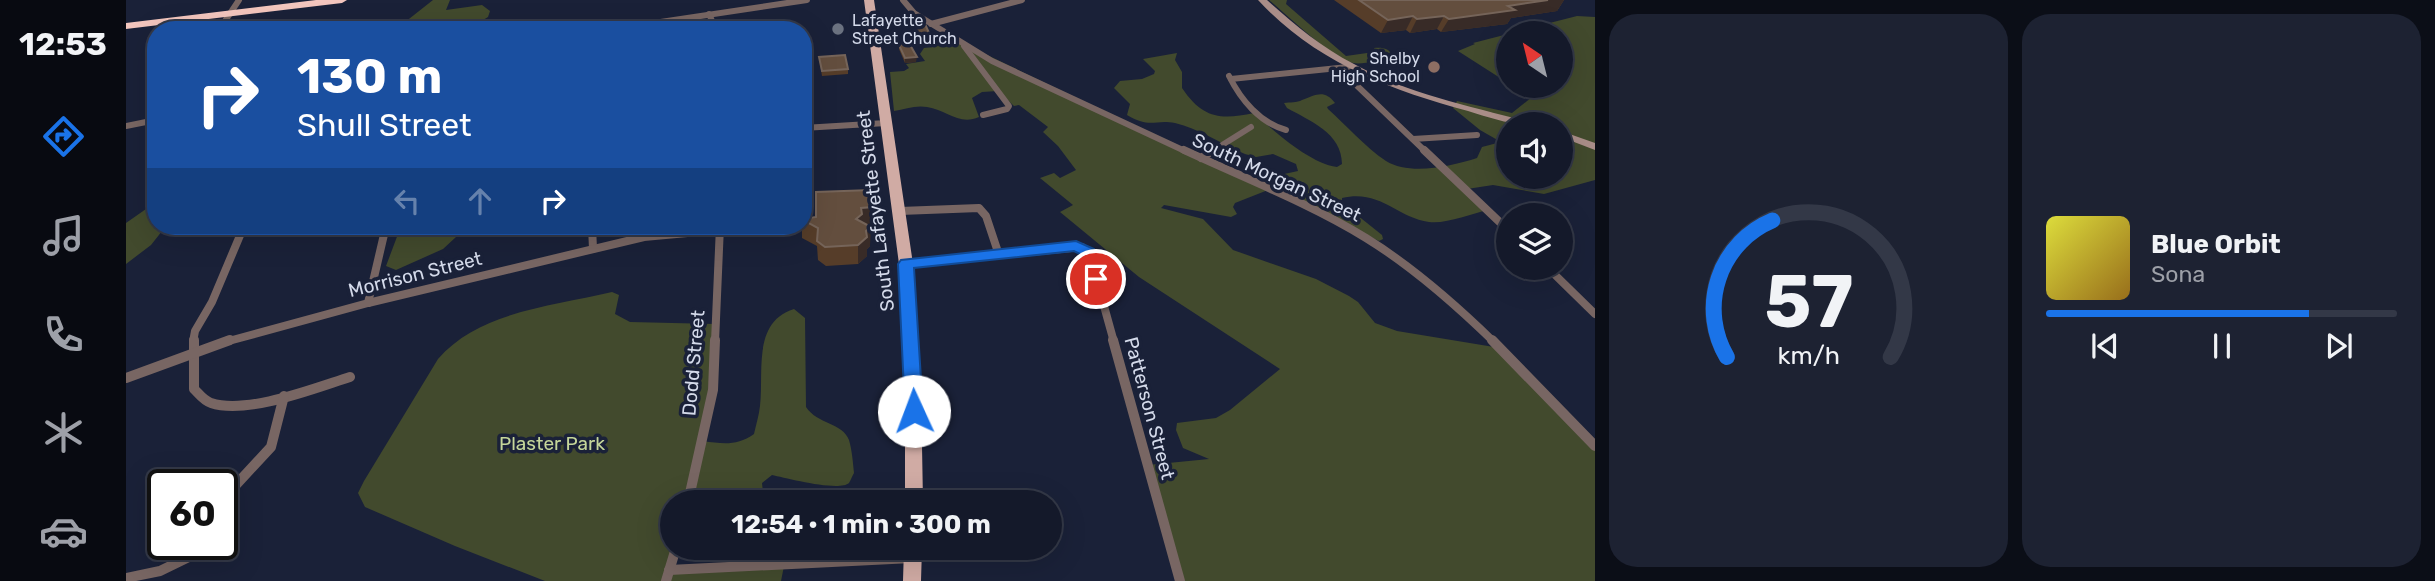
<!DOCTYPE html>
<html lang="en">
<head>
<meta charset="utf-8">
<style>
	:root { --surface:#14192a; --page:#1d2232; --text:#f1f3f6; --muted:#9da0a8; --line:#333847; --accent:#1a73e8 }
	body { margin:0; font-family:Rubik,sans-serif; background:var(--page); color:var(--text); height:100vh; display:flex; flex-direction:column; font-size:26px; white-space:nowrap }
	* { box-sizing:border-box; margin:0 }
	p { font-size:23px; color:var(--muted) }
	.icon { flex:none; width:38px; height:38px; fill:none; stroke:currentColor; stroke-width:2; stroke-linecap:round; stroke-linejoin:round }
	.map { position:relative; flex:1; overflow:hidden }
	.side { display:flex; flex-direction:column; gap:14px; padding:14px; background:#0b0e17; width:840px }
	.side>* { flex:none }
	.guide { position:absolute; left:21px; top:21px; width:665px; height:214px; border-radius:28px; box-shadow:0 7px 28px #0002,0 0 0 2px var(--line); background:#1a4fa0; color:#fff; overflow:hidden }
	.needle { width:46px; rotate:325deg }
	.tools { position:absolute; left:1370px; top:21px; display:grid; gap:14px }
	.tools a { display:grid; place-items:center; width:77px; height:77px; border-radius:50%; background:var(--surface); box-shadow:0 7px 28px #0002,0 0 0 2px var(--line); font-size:35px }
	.speed { position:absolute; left:21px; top:469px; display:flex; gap:14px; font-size:35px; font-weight:700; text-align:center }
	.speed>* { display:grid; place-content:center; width:91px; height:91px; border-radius:50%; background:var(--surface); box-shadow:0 7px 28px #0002,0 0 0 2px var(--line); line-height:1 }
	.speed .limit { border:4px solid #111; border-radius:10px; background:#fff; color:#111 }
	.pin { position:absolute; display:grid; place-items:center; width:60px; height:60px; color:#fff; margin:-30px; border:4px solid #fff; border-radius:50%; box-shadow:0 2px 7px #0007 }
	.me { position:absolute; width:77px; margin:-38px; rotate:358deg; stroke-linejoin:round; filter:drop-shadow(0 0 5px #0008) }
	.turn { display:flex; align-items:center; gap:24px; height:147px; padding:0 35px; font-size:32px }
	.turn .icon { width:91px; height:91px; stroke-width:2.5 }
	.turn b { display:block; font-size:49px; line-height:60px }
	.lanes { display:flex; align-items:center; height:66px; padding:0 35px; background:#0003; justify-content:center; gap:35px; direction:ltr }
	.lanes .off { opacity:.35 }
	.side .widget { flex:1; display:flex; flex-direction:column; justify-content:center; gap:10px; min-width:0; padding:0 24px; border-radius:28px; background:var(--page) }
	.side .dial { align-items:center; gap:0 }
	.dial svg { height:182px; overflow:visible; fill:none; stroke:var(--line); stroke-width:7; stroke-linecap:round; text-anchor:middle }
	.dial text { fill:var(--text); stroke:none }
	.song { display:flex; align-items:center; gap:21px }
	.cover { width:84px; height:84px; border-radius:10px; background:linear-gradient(135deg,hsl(60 70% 55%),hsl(40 70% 35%)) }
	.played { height:7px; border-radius:4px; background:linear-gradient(90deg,var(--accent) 75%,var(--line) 75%) }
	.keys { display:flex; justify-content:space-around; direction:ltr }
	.side .tiles { flex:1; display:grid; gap:14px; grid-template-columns:repeat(2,1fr) }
	.trip { position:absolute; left:534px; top:490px; width:402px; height:70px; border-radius:35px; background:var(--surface); box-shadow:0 7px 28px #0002,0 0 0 2px var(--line); font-weight:700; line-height:70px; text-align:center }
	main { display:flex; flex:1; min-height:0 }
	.tabs { display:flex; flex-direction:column; width:126px; justify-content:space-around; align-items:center; background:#080a11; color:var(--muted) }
	.tabs .icon { width:49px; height:49px }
	.tabs .current { color:var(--accent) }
	.tabs b { font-size:32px; color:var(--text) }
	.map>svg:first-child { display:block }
</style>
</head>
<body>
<main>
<nav class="tabs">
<b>12:53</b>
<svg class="icon current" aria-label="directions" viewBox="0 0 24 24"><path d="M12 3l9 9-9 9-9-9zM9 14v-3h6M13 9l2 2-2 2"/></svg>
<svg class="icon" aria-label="music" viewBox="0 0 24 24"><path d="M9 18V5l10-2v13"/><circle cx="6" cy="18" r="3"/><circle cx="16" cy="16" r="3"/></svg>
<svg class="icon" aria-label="phone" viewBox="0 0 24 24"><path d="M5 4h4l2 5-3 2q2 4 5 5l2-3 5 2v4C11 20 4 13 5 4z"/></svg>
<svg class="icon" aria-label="climate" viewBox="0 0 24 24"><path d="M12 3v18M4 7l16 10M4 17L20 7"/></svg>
<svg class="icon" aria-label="car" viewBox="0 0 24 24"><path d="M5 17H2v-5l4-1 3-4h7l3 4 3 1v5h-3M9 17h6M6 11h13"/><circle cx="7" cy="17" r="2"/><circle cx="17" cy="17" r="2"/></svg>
</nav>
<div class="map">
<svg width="1469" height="581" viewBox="0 0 1469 581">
	<rect width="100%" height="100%" fill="#1a2138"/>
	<!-- green -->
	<g fill="#424a2d" fill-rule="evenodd">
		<path d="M307 0H324L320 10 356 5 364 11 362 17C341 32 294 30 269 30Z"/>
		<path d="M1143 0H1161L1160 4 1220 56 1248 52V48C1255 47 1266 48 1265 57 1254 59 1238 65 1227 63 1206 59 1161 15 1143 0Z"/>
		<path d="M1451 16 1469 17V180L1418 194 1367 185 1341 189 1362 210C1344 214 1321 224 1303 222 1270 217 1254 189 1216 198V203L1256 235 1257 239 1253 241 1136 184 1149 176 1172 171 1170 164 1147 154 1130 157 1119 154C1097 145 1072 128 1049 123 1028 119 1025 129 1001 115L1004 104 988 88 994 81 1016 79 1028 74 1029 71 1017 59 1051 53 1049 60 1056 72V88C1077 119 1095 120 1128 113 1148 131 1183 163 1211 167L1216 164C1216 133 1184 121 1161 108L1158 103C1164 102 1171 103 1176 100 1190 95 1198 89 1209 103L1201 107 1202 109C1220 125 1239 147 1260 161 1284 176 1326 166 1351 158L1356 147 1375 142 1354 130 1327 108 1331 101 1386 113 1406 97 1387 86H1435V33H1384ZM1382 124H1435V177H1382Z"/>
		<polygon points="1382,34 1382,83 1332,51 1349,44 1347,43"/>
		<path d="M832 41 1142 190 1109 203 1107 207 1111 214 1105 217 1038 205 1035 208 1077 219 1107 250 1190 279 1223 296 1232 302 1249 323 1271 331 1374 348 1469 446V581H1054L1022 465 1083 459 1057 448 1050 430 1051 423 1090 418 1104 410 1154 369 1013 277 934 212 947 205 914 178 928 173 934 178 950 170 932 146 917 132 922 127 893 105 888 106 872 91 856 92 846 98 853 117C833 126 821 110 801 107 790 105 779 109 768 111L764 72 778 71 783 68 780 64 799 61 794 54 798 48Z"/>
		<polygon points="30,202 30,226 40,226 25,245 0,264 0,223"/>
		<polygon points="275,226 317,226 315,230 322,232 338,226 382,226 330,237 317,249 270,270 260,266"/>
		<path d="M486 292 493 295 489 314 504 322 589 324 577 441C597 444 611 446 628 434 630 425 633 415 634 406 638 372 626 322 668 309L679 318 680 407C691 424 717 423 723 440 726 450 727 463 728 473 726 476 725 480 723 483 713 492 660 478 646 475L636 483 638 502H546L544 570 658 566 655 581H419L329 546 239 507 232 493 238 481 312 359C353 311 428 306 486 292Z"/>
		<polygon points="736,548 749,548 751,551 747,555 581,561 579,557 585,553"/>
	</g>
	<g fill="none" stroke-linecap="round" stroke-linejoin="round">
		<!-- street-far2 -->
		<g stroke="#786663" stroke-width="6">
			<polyline points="777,0 788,13 866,61 1061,152"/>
			<polyline points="583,14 590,30"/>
			<polyline points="805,24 896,0"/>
			<polyline points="93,30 113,0"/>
			<polyline points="481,30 681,0"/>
			<polyline points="838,46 883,106 881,109 857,115"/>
			<polyline points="1216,68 1223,78 1300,152"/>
			<path d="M1103 76C1115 100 1134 123 1160 130"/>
			<polyline points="1105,79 1222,67"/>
			<polyline points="0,126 30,120"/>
			<polyline points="677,128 760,123"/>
			<polyline points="1287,139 1351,135"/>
			<polyline points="1085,152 1125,127"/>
		</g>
		<!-- street-far1 -->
		<g stroke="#786663" stroke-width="8">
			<path d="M1058 150C1118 178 1183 203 1240 238 1287 267 1329 304 1368 342"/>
			<polyline points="1298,150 1382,230"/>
			<polyline points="1075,158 1088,150"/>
			<polyline points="774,211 853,208 860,216 873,255"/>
			<polyline points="466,226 467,249"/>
			<polyline points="780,264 956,247 963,252 988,342"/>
			<polyline points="1422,268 1469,314"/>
			<polyline points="242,303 260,226"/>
			<polyline points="67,342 69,331 86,302 118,226"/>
			<polyline points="99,342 242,303 518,237 594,230"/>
			<polyline points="589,342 594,226"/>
		</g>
		<!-- street -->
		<g stroke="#786663" stroke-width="10">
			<path d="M68 340V389C73 394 78 401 85 403 121 415 189 388 224 377"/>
			<polyline points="987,340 1054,581"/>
			<polyline points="1366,340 1469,446"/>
			<polyline points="0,378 104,340"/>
			<polyline points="96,500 145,447 158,396"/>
			<polyline points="562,502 587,390 589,340"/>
			<polyline points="543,570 786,558"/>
			<polyline points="0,578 34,571 71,553 72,544"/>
			<polyline points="540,581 550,548"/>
		</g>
		<!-- secondary -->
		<g fill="#a98d88" fill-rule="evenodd">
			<path d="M1132 0H1141C1168 24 1195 47 1228 64 1282 94 1344 106 1403 122L1404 124C1383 125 1362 117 1342 111 1263 90 1188 61 1132 0Z"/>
			<polygon points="1435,131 1469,143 1469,150 1435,137"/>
		</g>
		<!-- primary -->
		<g fill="#d0aba4" fill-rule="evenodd">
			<polygon points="738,0 748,0 787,264 795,390 797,502 779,502 779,390 773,264"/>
			<polygon points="778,548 796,548 795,581 777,581"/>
		</g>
		<!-- highway -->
		<polygon fill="#f3c6be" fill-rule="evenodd" points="190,0 221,0 216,3 0,29 0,23"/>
	</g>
	<!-- wall -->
	<g fill="#563d29">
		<polygon points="1208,0 1438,0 1431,11 1385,18 1381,24 1315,32 1311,29 1284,33 1280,30 1255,33"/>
		<polygon points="787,25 804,35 803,44 791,45 787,34"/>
		<polygon points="773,45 790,62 779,63 773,49"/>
		<polygon points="693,57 722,69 722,74 696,76"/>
		<polygon points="747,207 746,226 743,226 744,246 741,249 741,256 732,264 700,266 692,260 691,246 676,238 676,226 677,226 677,219 690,217"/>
	</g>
	<!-- shaded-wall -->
	<g fill="#382b27">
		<polygon points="1418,0 1438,0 1431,11 1385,18 1381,24 1315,32 1323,19 1382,6"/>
		<polygon points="1287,16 1280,30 1255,33 1262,20"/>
		<polygon points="1318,16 1311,29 1284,33 1291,19"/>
		<polygon points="791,57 790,62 779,63 779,58"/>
		<polygon points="747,207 746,226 736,227 730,219 735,208"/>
		<polygon points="745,227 744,246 741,249 741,256 732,264 732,245 740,231"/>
	</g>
	<!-- building -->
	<g fill="#634e3e" stroke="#756459" stroke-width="2">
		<polygon points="1233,0 1422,0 1382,6 1389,10 1323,19 1318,16 1291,19 1287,16 1262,20"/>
		<polygon points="799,24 804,35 792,36 787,25"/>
		<polygon points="783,43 791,57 779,58 773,45"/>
		<polygon points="719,55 722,69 696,71 693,57"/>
		<polygon points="745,190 747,207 735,208 736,214 730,219 745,227 740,231 741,237 732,245 699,247 691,241 692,228 677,220 677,219 690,217 690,192"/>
	</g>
	<!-- route -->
	<polygon fill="#1a73e8" stroke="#114b97" stroke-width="2" points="950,241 968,249 978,279 976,283 965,283 956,255 948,251 788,268 797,411 794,417 788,419 781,417 779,411 772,264 775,260"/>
	<!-- markers -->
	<circle fill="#6b7280" stroke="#1a2138" stroke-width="2.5" cx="712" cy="29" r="7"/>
	<circle fill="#8d6e63" stroke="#1a2138" stroke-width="2.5" cx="1308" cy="67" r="7"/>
	<g text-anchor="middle" stroke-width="7" stroke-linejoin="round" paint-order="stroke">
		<!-- far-poi labels -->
		<g font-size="16" fill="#d4daea" stroke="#1a2138" text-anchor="start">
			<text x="726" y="26">Lafayette<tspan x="726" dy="18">Street Church</tspan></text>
			<text x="1294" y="64" text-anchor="end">Shelby<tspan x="1294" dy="18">High School</tspan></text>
		</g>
		<!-- street labels -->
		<g font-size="19" fill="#d4daea" stroke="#1a2138">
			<text transform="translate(1151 177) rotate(25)" y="7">South Morgan Street</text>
			<text transform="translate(749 211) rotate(-97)" y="7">South Lafayette Street</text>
			<text transform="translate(289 274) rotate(-14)" y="7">Morrison Street</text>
			<text transform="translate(567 363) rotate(-85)" y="7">Dodd Street</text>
			<text transform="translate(1024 408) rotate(75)" y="7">Patterson Street</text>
		</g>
		<!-- park labels -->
		<g font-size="19" fill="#c5d69a" stroke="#1a2138">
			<text x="426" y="450">Plaster Park</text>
		</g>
	</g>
</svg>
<div class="tools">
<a><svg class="needle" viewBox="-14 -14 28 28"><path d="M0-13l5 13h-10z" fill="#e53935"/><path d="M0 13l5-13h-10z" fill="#9da0a8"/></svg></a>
<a><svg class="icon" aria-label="sound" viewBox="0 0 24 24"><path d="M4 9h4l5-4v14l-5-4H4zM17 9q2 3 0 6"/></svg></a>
<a><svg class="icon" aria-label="layers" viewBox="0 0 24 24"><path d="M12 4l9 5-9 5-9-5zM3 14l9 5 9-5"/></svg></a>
</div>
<div class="speed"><div class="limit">60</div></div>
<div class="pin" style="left:970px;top:279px;background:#d93025"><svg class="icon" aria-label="arrive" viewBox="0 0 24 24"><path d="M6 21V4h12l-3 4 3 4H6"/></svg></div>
<svg class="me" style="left:788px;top:411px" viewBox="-20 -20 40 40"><circle r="19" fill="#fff"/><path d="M0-13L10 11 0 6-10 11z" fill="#1a73e8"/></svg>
<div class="trip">12:54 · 1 min · 300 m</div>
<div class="guide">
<div class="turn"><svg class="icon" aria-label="right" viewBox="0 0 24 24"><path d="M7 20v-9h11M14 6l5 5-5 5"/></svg><div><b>130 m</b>Shull Street</div></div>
<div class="lanes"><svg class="icon off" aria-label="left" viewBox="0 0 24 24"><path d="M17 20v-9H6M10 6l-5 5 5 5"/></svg><svg class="icon off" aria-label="ahead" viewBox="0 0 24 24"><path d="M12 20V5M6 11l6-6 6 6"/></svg><svg class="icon" aria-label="right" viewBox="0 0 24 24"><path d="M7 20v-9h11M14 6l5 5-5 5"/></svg></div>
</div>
</div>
<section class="side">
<div class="tiles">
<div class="widget dial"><svg viewBox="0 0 100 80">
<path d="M14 69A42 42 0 1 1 86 69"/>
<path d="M14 69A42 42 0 0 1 34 9" stroke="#1a73e8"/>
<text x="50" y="56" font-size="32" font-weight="700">57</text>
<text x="50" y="72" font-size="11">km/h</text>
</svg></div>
<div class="widget">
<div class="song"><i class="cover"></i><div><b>Blue Orbit</b><p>Sona</p></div></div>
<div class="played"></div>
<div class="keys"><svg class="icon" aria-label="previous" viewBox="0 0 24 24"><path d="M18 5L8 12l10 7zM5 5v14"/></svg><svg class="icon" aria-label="pause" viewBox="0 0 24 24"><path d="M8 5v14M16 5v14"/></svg><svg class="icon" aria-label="next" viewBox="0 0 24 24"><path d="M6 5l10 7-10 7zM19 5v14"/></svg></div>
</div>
</div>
</section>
</main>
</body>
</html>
